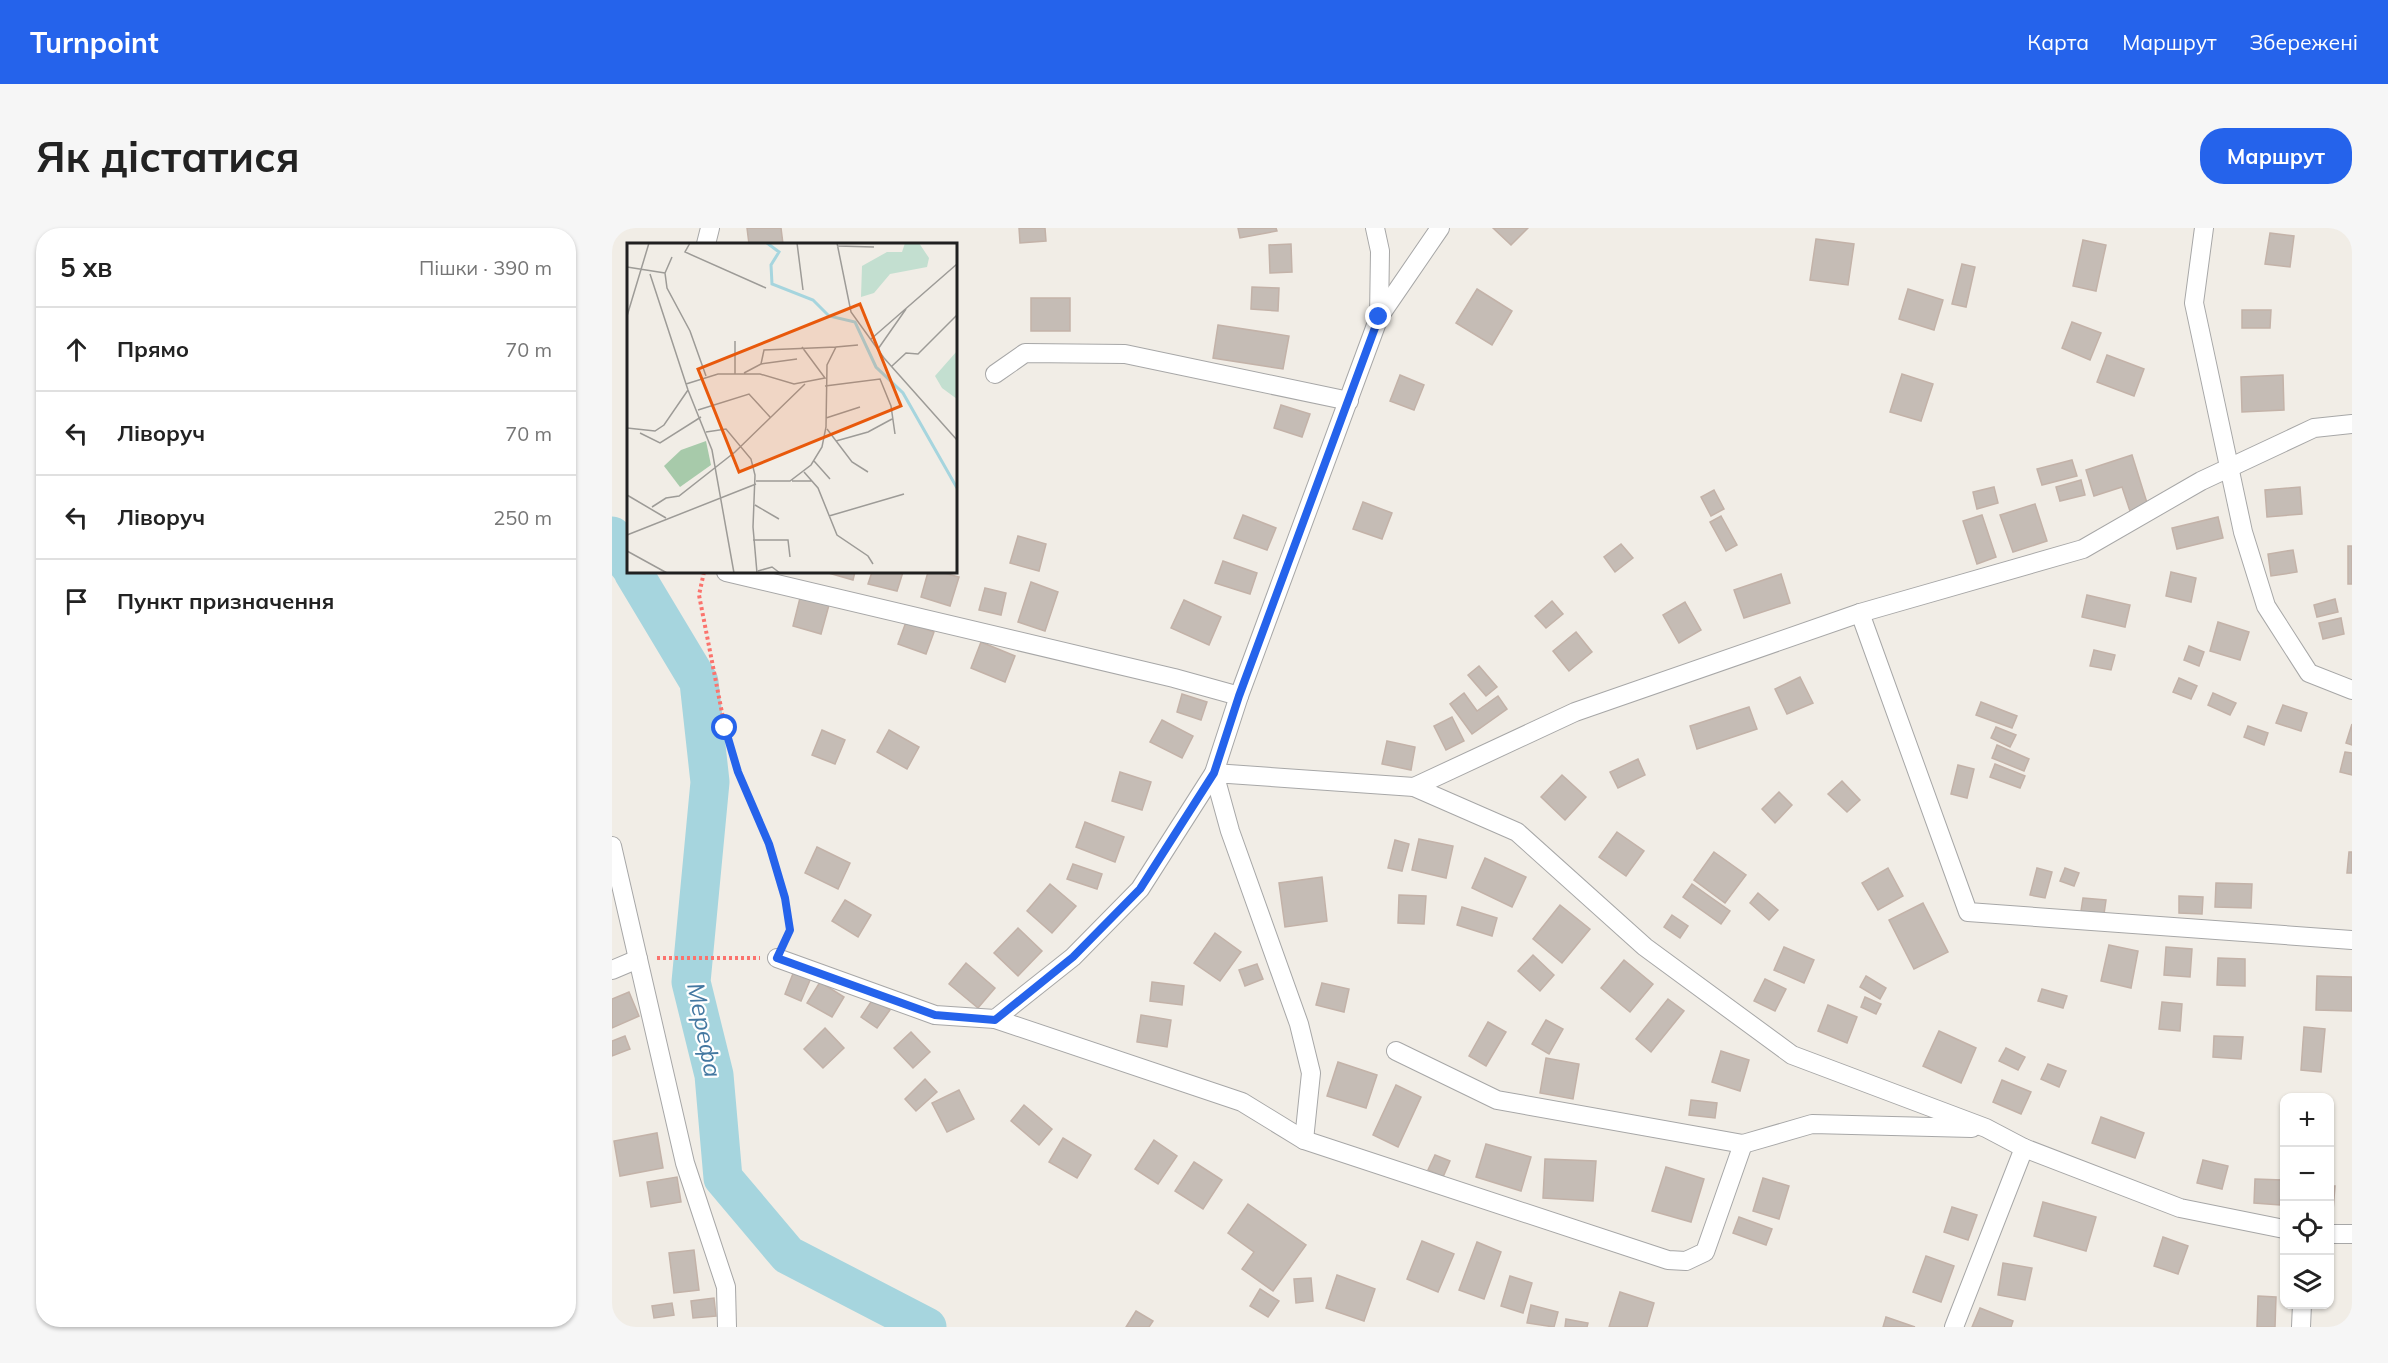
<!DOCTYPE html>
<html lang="uk">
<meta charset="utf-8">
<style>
body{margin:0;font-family:Mulish,sans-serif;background:#f6f6f6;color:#222}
.controls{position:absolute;right:18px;bottom:18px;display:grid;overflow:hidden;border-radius:12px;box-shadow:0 2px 4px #0004}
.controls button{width:54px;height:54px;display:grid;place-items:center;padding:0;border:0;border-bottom:2px solid #e0e0e0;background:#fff;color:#222;font:30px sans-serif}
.stop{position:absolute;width:18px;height:18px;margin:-14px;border:4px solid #2563eb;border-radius:50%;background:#fff}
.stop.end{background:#2563eb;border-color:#fff;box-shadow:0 2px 6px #0008}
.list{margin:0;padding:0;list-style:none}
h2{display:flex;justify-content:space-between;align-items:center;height:78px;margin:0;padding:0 24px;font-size:26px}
h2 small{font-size:20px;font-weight:400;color:#767676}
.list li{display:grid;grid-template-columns:39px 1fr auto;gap:18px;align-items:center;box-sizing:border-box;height:84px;padding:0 24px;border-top:2px solid #e0e0e0}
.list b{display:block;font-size:22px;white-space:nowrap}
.list em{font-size:20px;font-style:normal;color:#767676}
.icon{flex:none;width:33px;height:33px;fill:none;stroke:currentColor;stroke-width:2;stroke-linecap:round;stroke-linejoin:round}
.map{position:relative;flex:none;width:1740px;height:1099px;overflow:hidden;border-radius:24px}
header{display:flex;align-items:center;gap:36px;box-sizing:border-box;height:84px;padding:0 30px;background:#2563eb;color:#fff}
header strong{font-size:28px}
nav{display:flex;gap:33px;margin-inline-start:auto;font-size:21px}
.intro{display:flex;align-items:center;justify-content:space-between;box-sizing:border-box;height:144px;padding:0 36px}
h1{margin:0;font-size:42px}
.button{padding:15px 27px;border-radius:24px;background:#2563eb;color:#fff;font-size:21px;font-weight:700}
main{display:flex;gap:36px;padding:0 36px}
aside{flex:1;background:#fff;border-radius:24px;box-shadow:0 2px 4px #0004}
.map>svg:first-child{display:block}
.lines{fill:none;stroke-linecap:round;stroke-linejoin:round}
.river{stroke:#a6d5de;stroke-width:39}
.building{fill:#c5bcb5;stroke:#c3b2a8;stroke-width:1.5}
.minor-casing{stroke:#a7a7a7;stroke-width:20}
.path{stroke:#fb736d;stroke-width:4;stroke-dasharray:3 3;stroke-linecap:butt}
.minor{stroke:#fff;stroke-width:18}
.route{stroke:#2563eb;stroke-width:8}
.labels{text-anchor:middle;stroke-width:4.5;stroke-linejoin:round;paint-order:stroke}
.water-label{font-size:24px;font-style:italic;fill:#4478a1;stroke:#fff}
.inset-river{fill:none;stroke:#a6d5de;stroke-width:3}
.inset-road{fill:none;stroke:#9d9b97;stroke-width:1.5}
.view{fill:#e8590c;fill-opacity:0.15;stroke:#e8590c;stroke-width:3}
.inset-edge{fill:none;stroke:#202020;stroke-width:3}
</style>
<header>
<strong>Turnpoint</strong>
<nav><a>Карта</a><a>Маршрут</a><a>Збережені</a></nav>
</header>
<div class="intro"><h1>Як дістатися</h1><a class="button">Маршрут</a></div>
<main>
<aside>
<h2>5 хв<small>Пішки · 390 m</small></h2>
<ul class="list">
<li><svg class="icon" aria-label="ahead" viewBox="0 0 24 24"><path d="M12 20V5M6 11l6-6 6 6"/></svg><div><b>Прямо</b></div><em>70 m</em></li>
<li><svg class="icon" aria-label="left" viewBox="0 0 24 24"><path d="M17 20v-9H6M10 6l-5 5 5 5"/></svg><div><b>Ліворуч</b></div><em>70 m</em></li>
<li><svg class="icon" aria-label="left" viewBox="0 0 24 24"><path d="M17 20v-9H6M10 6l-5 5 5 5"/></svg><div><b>Ліворуч</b></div><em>250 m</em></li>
<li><svg class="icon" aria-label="arrive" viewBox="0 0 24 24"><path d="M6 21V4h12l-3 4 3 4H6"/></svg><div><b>Пункт призначення</b></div></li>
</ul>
</aside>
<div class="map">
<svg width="1740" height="1099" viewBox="0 0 1740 1099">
<rect width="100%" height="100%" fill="#f1ede6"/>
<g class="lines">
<!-- river -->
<g class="river">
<path d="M0,308l16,28"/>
<path d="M21,344l66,110 11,100 -19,200 23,93 9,103 65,77 139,72"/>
</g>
</g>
<!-- building -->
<g class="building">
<path d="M135,0h34l2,16h-34z"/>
<path d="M407,0h26l1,13 -26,2z"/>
<path d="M626,0h38l1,3 -37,7z"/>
<path d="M881,0h35l-17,17z"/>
<path d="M1658,5l24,3 -4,31 -25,-3z"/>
<path d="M1204,11l38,5 -6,41 -38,-5z"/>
<path d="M1471,12l23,5 -10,46 -23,-5z"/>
<path d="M679,16l1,28 -22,1 -1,-28z"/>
<path d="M1350,36l13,3 -9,40 -14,-3z"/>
<path d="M640,59l27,1 -1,23 -27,-2z"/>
<path d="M865,61l35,22 -20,34 -36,-22z"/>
<path d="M1296,61l35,11 -9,30 -35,-11z"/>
<rect x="419" y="70" width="39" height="33"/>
<path d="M1630,82h29l-1,18h-28z"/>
<path d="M1460,94l29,11 -11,27 -28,-12z"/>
<path d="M606,97l71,11 -6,33 -70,-11z"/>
<path d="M1495,127l37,14 -10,27 -37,-14z"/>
<path d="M1290,146l31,10 -12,37 -31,-9z"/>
<path d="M788,147l24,10 -10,25 -24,-9z"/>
<path d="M1671,147l1,35 -42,2 -1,-35z"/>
<path d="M669,177l29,9 -8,23 -28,-9z"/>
<path d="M1520,227l16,51 -18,5 -8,-24 -28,9 -8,-26z"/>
<path d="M1460,232l5,16 -35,9 -5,-16z"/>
<path d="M1469,252l4,15 -25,6 -4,-14z"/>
<path d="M1382,259l4,16 -21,6 -4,-17z"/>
<path d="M1688,259l2,27 -35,3 -2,-27z"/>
<path d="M1102,262l10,19 -13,7 -10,-19z"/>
<path d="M751,274l29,11 -10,26 -29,-10z"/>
<path d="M1423,276l12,37 -34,11 -13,-37z"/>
<path d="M631,287l33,13 -9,22 -33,-12z"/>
<path d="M1370,287l14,42 -19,7 -14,-43z"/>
<path d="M1109,288l16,29 -11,6 -16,-29z"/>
<path d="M1606,289l5,21 -46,11 -5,-21z"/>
<path d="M406,308l28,8 -7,27 -29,-8z"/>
<path d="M1009,316l12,14 -18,14 -11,-15z"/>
<rect x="1736" y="318" width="4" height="38"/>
<path d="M1681,322l4,22 -26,4 -3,-22z"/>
<path d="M611,333l34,12 -7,21 -35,-11z"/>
<path d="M213,344h30l-2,8z"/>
<path d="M260,344h31l-6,19 -29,-7z"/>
<path d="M316,344h12l19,5 -9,29 -29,-9z"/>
<path d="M1559,344l25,6 -5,24 -25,-6z"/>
<path d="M1169,346l9,29 -46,15 -10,-28z"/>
<path d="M419,354l27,10 -13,39 -27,-9z"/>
<path d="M373,360l21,5 -5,22 -22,-5z"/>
<path d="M1475,367l43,10 -5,22 -43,-10z"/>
<path d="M188,370l29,7 -8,29 -28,-8z"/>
<path d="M1723,371l3,13 -21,5 -3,-12z"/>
<path d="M572,372l37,17 -12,28 -38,-17z"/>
<path d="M940,373l11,13 -17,14 -11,-12z"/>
<path d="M1073,374l16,28 -22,13 -16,-28z"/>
<path d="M1729,390l3,16 -21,5 -4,-16z"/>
<path d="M294,394l28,10 -8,22 -28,-10z"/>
<path d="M1606,394l31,10 -9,28 -30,-9z"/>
<path d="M964,404l16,20 -23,19 -16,-20z"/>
<path d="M369,414l34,14 -10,26 -34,-14z"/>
<path d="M1577,418l15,6 -5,14 -15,-6z"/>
<path d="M1482,422l21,5 -4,15 -21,-4z"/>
<path d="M867,438l18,21 -11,9 -18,-21z"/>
<path d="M1188,449l13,26 -26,11 -12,-25z"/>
<path d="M1567,450l18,8 -6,13 -18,-7z"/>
<path d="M852,465l13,18 21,-15 9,13 -35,25 -22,-30z"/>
<path d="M1601,465l23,10 -6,12 -22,-10z"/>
<path d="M570,466l25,8 -6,18 -24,-8z"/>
<path d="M1369,474l36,14 -5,12 -36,-13z"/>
<path d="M1671,477l24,8 -6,18 -25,-8z"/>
<path d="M1137,479l8,22 -60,20 -7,-23z"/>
<path d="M840,489l12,24 -18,9 -12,-24z"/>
<path d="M550,492l31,16 -11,22 -32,-16z"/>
<path d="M1740,496v21l-6,-2z"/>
<path d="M1636,498l20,7 -4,12 -20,-8z"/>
<path d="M1384,499l20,8 -6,12 -19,-9z"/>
<path d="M210,502l23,10 -10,24 -23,-9z"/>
<path d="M277,502l30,17 -12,22 -30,-17z"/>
<path d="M775,513l28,6 -4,23 -29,-6z"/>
<path d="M1385,517l32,14 -5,12 -32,-13z"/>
<path d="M1733,524l7,1v22l-12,-3z"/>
<path d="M1026,531l7,16 -27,13 -8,-16z"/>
<path d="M1383,536l30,12 -5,12 -30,-11z"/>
<path d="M1346,537l16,4 -7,29 -16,-4z"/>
<path d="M508,544l31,10 -9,28 -30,-9z"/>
<path d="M950,547l24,22 -21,23 -24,-23z"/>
<path d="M1230,553l18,19 -13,12 -19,-18z"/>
<path d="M1167,564l13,13 -17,18 -13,-14z"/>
<path d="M473,594l39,15 -9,25 -39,-15z"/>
<path d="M1005,604l27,19 -18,25 -27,-19z"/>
<path d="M807,611l34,7 -7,32 -34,-8z"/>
<path d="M783,612l14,4 -7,27 -14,-3z"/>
<path d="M205,619l33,16 -12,26 -33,-16z"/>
<path d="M1102,624l32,23 -21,28 -31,-23z"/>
<path d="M1737,624h3v21h-5z"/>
<path d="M873,630l41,19 -14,30 -40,-19z"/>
<path d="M461,636l29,10 -5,15 -30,-10z"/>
<path d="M1276,640l15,28 -25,14 -16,-27z"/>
<path d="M1425,640l15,4 -7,26 -15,-3z"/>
<path d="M1453,640l14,5 -5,13 -14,-5z"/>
<path d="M710,649l5,44 -42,6 -6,-44z"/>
<path d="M1604,655l36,1 -1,24 -36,-1z"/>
<path d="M438,656l26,22 -24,27 -25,-22z"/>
<path d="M1080,656l38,27 -9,13 -38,-27z"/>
<path d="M1146,665l20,17 -9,10 -19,-17z"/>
<path d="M787,667l27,1 -2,28 -26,-1z"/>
<path d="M1567,668l24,1 -1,17 -23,-1z"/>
<path d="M1471,670l23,2 -2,14 -23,-3z"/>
<path d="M233,672l26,15 -13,22 -26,-16z"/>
<path d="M1311,675l25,49 -34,17 -25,-49z"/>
<path d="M948,677l30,24 -28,34 -29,-24z"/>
<path d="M850,679l35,11 -5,18 -35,-11z"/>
<path d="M1060,687l16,11 -8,12 -16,-11z"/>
<path d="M406,700l24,23 -24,25 -24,-23z"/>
<path d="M603,705l26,19 -21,29 -26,-18z"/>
<path d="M1497,717l29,6 -7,37 -30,-7z"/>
<path d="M1172,719l30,13 -10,23 -30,-13z"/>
<path d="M1554,719l26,2 -2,28 -26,-2z"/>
<path d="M921,727l21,20 -14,16 -22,-20z"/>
<path d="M1606,730l27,1v27l-28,-1z"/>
<path d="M1012,732l29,24 -23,28 -29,-24z"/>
<path d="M354,735l29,25 -17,20 -29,-24z"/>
<path d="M645,736l6,15 -18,7 -6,-16z"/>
<path d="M182,743l17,7 -10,23 -16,-7z"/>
<path d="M1254,748l20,12 -6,11 -20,-12z"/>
<path d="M1705,748l35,1v34l-36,-1z"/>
<path d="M1153,751l21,10 -11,22 -21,-10z"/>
<path d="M208,754l24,15 -12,20 -25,-14z"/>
<path d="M540,754l32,4 -2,19 -32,-4z"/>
<path d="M710,755l27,6 -5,23 -28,-7z"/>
<path d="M1430,761l25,7 -4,12 -25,-7z"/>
<path d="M17,764l10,24 -27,12v-29z"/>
<path d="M1253,769l16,7 -5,10 -15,-7z"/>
<path d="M261,771l17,11 -13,18 -16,-11z"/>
<path d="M1056,771l16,12 -33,41 -15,-13z"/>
<path d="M1550,774l20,2 -2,27 -21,-2z"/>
<path d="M1216,777l29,12 -10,26 -29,-12z"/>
<path d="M529,787l30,5 -4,27 -30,-5z"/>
<path d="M934,792l17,9 -14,25 -17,-10z"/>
<path d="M876,794l18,10 -20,34 -17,-10z"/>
<path d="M1692,799l21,2 -4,43 -20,-2z"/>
<path d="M213,800l19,20 -21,20 -19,-19z"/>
<path d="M1327,803l37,17 -15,35 -38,-17z"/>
<path d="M299,804l19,20 -17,16 -19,-20z"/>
<path d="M13,808l5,13 -18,7v-15z"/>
<path d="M1602,808l29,1 -2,22 -28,-2z"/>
<path d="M1394,820l19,9 -7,13 -19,-9z"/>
<path d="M1109,823l28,9 -9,31 -28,-9z"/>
<path d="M934,830l33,6 -6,35 -33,-6z"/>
<path d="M726,834l39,13 -11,33 -39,-12z"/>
<path d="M1436,836l18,7 -7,16 -18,-8z"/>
<path d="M313,851l12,13 -21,19 -11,-12z"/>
<path d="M1390,852l29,12 -10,22 -28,-12z"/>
<path d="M784,857l25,12 -23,50 -25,-12z"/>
<path d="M347,862l15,29 -27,13 -15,-29z"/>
<path d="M1079,872l26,3 -2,15 -26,-3z"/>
<path d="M412,877l28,24 -13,16 -28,-24z"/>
<path d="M1489,889l43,16 -9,25 -43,-15z"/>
<path d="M45,905l6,35 -43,8 -6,-35z"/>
<path d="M451,910l28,17 -14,23 -28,-16z"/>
<path d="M542,912l23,16 -19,28 -23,-15z"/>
<path d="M874,916l45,13 -10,34 -45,-14z"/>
<path d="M823,927l15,6 -7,16 -15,-7z"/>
<path d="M933,931l51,2 -3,40 -50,-3z"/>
<path d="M1591,932l25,6 -6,23 -25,-6z"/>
<path d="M582,934l28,18 -19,29 -28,-18z"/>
<path d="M1054,939l38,12 -13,43 -39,-11z"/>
<path d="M65,949l4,25 -30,5 -4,-25z"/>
<path d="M1151,950l26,8 -10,33 -26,-8z"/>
<path d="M1643,951l27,1 -2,25 -26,-2z"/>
<path d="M1718,958h5l-2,25 -3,-1z"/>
<path d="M1431,974l53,15 -10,34 -52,-15z"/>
<path d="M636,976l58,41 -33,46 -31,-22 12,-17 -26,-19z"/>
<path d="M1340,979l25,8 -9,25 -24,-8z"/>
<path d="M1127,989l33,12 -6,16 -33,-12z"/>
<path d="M1551,1009l25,9 -10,28 -24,-8z"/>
<path d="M810,1013l32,13 -16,38 -31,-13z"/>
<path d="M865,1014l24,10 -17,47 -25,-9z"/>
<path d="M82,1022l5,40 -25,3 -5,-40z"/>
<path d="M1314,1028l28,10 -13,36 -28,-10z"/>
<path d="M1391,1035l29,5 -7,32 -27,-5z"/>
<path d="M725,1047l38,14 -11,32 -38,-13z"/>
<path d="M898,1048l22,7 -9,30 -22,-7z"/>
<path d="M699,1050l2,23 -17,2 -2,-24z"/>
<path d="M648,1061l19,12 -11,16 -18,-11z"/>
<path d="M1008,1064l34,11 -7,24h-38z"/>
<path d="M1646,1068l18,1 -1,30h-18z"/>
<path d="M102,1070l2,18 -23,2 -2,-17z"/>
<path d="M60,1075l2,12 -20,3 -2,-12z"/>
<path d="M919,1077l27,7 -4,15 -27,-4z"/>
<path d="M1368,1080l33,13 -2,6h-39z"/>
<path d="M524,1083l17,10 -4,6h-23z"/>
<path d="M1274,1089l29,10h-32z"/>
<path d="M954,1091l22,4 -1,4h-22z"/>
</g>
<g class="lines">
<!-- minor casing -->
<g class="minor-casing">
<g id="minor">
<path d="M763,0l5,23 -1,66"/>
<path d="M1592,0l-10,75 49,229 23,74 43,67 43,17"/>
<path d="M94,16l4,-16"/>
<path d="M383,146l30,-21 100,1 224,47"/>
<path d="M114,344l448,106 65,18"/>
<path d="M1248,385l108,299 384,28"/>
<path d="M802,559l161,-75 285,-99 223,-64 118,-68 113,-53 38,-4"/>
<path d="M0,618l73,317 41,124 1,40"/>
<path d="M165,730l158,57 60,4 78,-62 67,-68 74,-116 25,-77 140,-379 61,-89"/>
<path d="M0,742l26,-11"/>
<path d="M383,791l247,83 62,38 364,120 18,1 19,-9 38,-108"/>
<path d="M784,823l101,49 246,44 69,-20 160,4"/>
<path d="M692,912l7,-67 -12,-49 -69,-193 -16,-58 200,14 103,45 128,115 147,108 194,73 38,20 156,60 104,21"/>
<path d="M1718,1006h22"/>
<path d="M1342,1099l70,-179"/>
<path d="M1689,1099l1,-23"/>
</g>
</g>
<!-- path -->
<g class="path">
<path d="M92,344l-5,23 26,133 13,44 31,72 16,54 5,32 -6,12"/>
<path d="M45,730h103"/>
</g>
<!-- minor -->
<use href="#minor" class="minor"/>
</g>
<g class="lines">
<!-- route -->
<path class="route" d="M113,500l13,44 31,72 16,54 5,32 -13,28 158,57 60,5 78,-63 67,-68 74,-116 25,-77 140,-379"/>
</g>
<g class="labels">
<!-- water labels -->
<g class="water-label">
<text transform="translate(92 802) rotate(79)" y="8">Мерефа</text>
</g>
</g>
<!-- overview -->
<g transform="translate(15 15)">
<rect width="330" height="330" fill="#f1ede6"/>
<path d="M278,0h14l10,15 -2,9 -37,7 -16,19 -13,4 1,-31 25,-14h15zM330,108v48l-15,-11 -7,-12z" fill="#c3dfd0"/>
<path d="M79,198l5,24 -31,22 -16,-21 17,-16z" fill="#a7caaa"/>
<path class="inset-river" d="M140,0l12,9 -8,13 1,19 41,16 16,16 26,6 21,45 27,26 54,95"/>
<path class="inset-road" d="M63,0l-5,9 81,36M170,0l6,47M210,0l14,69 33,46 73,82M210,3l37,1M45,14l-7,16 2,15 23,43 16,45M0,24l38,6M23,31l38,116 24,60 22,123M0,73l22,-73M244,96l86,-75M108,98v33M251,106l28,-40M134,121l3,-14 72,-3M265,123l14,-13 12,1 39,-39M117,130l17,-9 36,-5M59,141l32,-10h42l34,10 31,-6 -23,-31M198,143l55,-7 11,27 4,28M71,167l51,-16 21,23M199,175l34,-11M0,185l28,3 9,-6 24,-35M200,186l25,33 16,10M79,189l20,-3 25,30 4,16 -2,52 4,46M13,190l20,10 41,-26M209,198l32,-9 24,-13M187,218l16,18M177,229l14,16 19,47 31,21 5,8M129,238h34l21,-16 11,-18 4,-20 1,-62 9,-18 22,-2M165,238h20M0,252l39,23M128,262l24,14M25,264l14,-9 13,-2 56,-44 70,-68M202,273l75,-22M0,292l129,-51M126,297h35l2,17M0,308l40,22M131,328l14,-4 8,6"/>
<path class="view" d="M233,61l41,102 -162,66 -41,-103z"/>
<rect width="330" height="330" class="inset-edge"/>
</g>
</svg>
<div class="controls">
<button>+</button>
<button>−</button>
<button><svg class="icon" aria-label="locate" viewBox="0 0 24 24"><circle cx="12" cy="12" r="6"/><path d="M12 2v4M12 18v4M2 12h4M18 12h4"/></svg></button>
<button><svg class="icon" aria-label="layers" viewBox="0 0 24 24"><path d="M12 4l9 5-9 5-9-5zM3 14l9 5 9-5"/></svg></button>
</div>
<div class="stop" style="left:113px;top:500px"></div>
<div class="stop end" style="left:767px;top:89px"></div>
</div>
</main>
